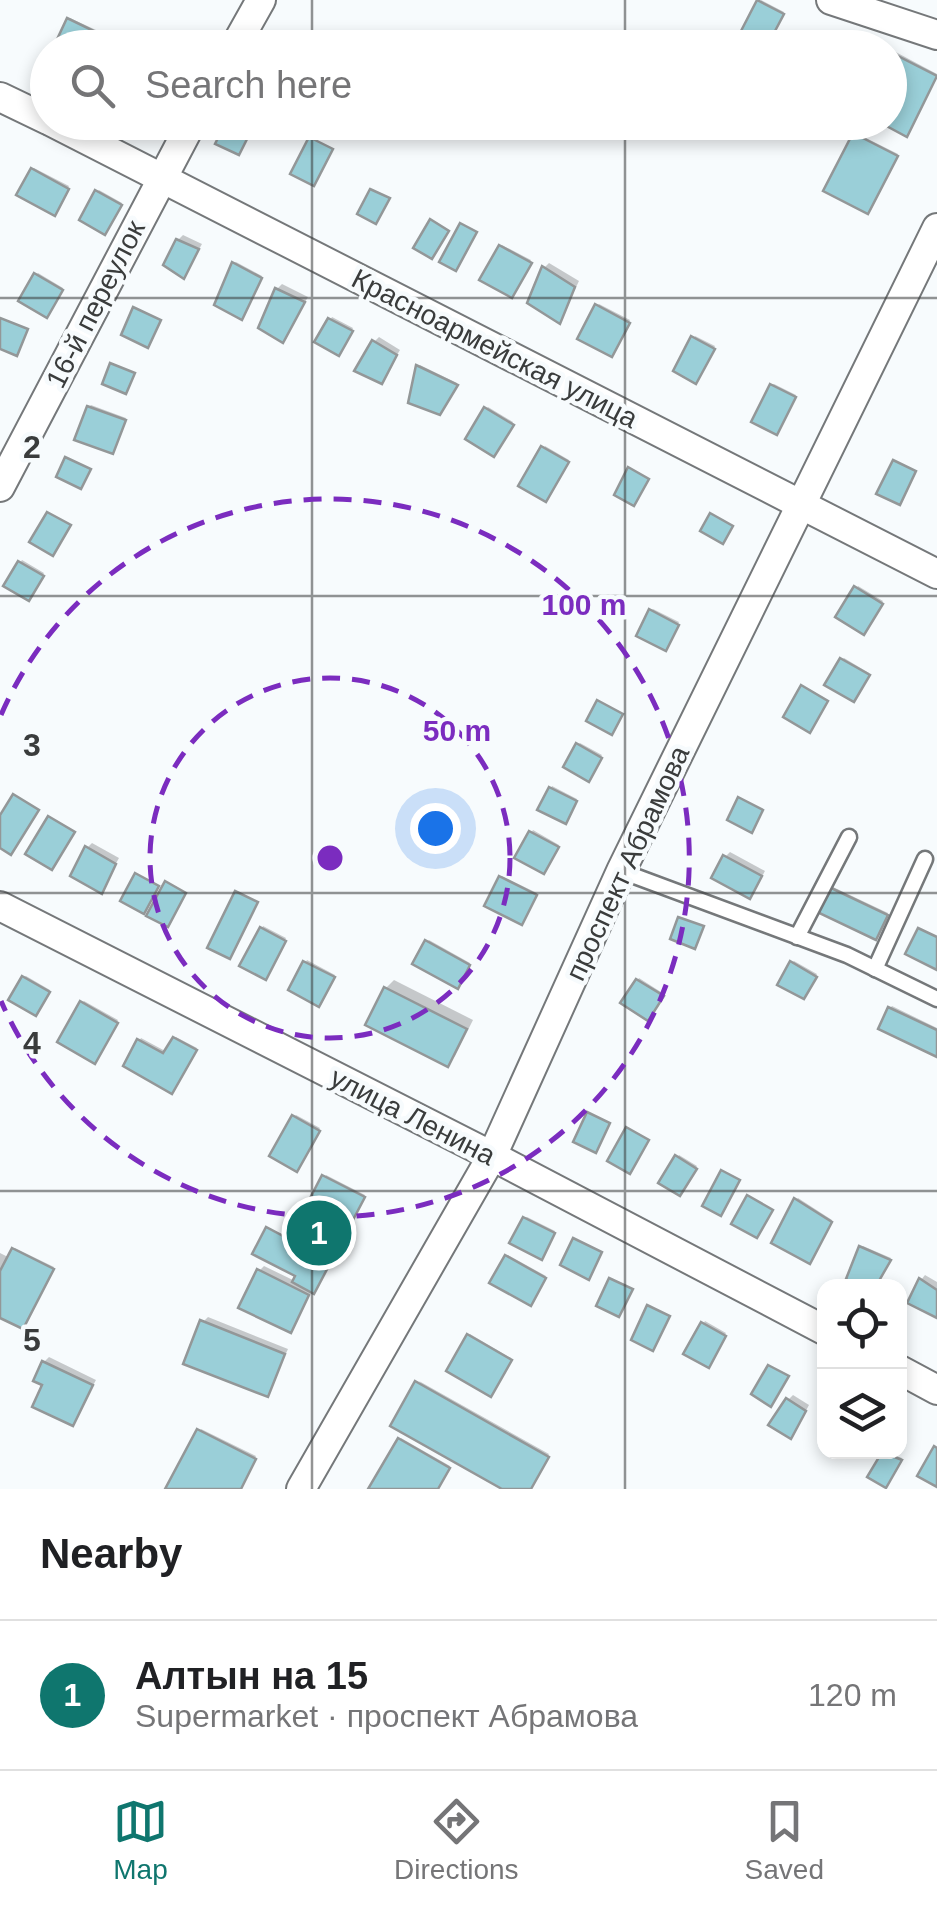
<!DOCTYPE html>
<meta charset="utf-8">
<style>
body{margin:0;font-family:Arial,sans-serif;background:#f6f6f6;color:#202124}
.controls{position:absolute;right:30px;bottom:30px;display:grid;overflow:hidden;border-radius:20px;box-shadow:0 5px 15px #0003}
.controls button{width:90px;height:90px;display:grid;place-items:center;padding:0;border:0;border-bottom:2px solid #e0e0e0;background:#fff;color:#202124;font:50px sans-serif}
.you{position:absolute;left:435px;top:828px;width:35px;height:35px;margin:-25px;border:8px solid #fff;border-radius:50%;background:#1a73e8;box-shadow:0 0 0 15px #1a73e833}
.badge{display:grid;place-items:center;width:65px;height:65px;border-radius:50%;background:#0f766e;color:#fff;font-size:32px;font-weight:700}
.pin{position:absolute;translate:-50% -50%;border:5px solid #fff;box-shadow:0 2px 10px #0006}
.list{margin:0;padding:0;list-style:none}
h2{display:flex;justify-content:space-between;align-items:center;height:130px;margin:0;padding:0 40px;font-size:42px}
h2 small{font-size:32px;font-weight:400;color:#757577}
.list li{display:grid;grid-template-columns:65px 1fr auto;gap:30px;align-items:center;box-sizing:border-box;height:150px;padding:0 40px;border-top:2px solid #e0e0e0}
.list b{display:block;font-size:38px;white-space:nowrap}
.list p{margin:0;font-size:32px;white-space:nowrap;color:#757577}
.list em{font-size:32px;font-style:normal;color:#757577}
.icon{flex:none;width:55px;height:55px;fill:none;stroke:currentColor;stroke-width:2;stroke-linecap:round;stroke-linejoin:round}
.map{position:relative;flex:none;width:937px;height:1489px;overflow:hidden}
.search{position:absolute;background:#fff;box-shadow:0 5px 15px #0003;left:30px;right:30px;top:30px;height:110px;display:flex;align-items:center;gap:25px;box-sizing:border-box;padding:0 35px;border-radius:55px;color:#757577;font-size:38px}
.sheet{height:280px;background:#fff}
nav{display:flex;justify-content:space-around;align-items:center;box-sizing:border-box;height:140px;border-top:2px solid #e0e0e0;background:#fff;font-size:28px;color:#757577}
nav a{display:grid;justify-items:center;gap:5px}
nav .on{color:#0f766e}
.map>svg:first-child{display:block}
.shadow{fill:#0003}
.building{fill:#9acfd8;stroke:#939798;stroke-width:2.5}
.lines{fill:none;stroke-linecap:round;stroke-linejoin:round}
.lane-casing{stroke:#75787a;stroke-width:19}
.street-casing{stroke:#75787a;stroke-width:32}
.lane{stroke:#fff;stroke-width:14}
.street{stroke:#fff;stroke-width:28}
.grid{fill:none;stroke:#3a3c3c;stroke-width:2.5;stroke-opacity:0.55}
.ring{fill:none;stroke:#7b2cbf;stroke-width:5;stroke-dasharray:18 12}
.labels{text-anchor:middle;stroke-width:9;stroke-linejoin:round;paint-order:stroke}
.street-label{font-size:28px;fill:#3a3c3c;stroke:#f7fbfd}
.grid-label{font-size:32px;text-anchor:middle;font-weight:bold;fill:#3a3c3c;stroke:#f7fbfd;stroke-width:9;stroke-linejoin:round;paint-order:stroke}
.centre{fill:#7b2cbf;stroke:#f7fbfd;stroke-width:5}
.ring-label{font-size:30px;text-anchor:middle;font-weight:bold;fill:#7b2cbf;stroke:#f7fbfd;stroke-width:9;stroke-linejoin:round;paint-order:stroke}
</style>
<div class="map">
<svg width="937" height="1489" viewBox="0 0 937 1489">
<rect width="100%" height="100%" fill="#f7fbfd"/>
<!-- shadow -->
<g class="shadow">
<path d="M761,0l23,12 -16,29 -8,-40z"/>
<path d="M70,18l26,12 -8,18 -19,-28z"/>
<path d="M857,33l29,15h-37z"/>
<path d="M890,49l47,25 -28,58 -19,-10z"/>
<path d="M856,133l42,21 -28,55 -15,-74z"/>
<path d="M34,168l35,18 -13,25 -23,-42z"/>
<path d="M99,190l23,13 -15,27 -10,-38z"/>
<path d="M183,235l19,9 -18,32 -6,-36z"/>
<path d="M502,245l29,15 -18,33 -12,-47z"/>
<path d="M236,262l26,14 -19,39 -9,-52z"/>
<path d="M549,263l30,18 -19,39 -16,-52z"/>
<path d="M38,273l25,15 -15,25 -12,-38z"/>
<path d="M282,284l26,13 -25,43 -6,-51z"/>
<path d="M599,304l31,16 -17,32 -16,-46z"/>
<path d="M332,317l21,11 -12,23 -23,-10z"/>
<path d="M695,336l20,10 -17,33 -4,-41z"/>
<path d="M379,337l21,13 -19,31 -7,-39z"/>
<path d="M420,365l37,18 -16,27 -22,-44z"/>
<path d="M774,384l22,11 -18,36 -6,-46z"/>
<path d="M91,405l35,13 -12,32 -25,-43z"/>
<path d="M488,407l25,15 -18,30 -9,-43z"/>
<path d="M545,446l24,14 -22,37 -26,-12z"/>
<path d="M22,560l22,13 -14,24 -23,-12z"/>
<path d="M858,586l25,15 -20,31 -25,-16z"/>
<path d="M653,609l26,13 -12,24 -16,-35z"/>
<path d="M844,658l25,15 -14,25 -13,-38z"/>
<path d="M580,743l22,12 -12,22 -12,-32z"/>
<path d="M552,786l25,13 -9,20 -17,-31z"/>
<path d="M533,830l26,15 -13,25 -29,-13z"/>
<path d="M92,843l27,15 -18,32 -14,-42z"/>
<path d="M730,852l35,19 -11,20 -29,-34z"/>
<path d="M502,876l35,17 -13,27 -23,-42z"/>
<path d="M833,887l55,26 -11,22 -46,-46z"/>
<path d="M263,926l23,12 -18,37 -6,-47z"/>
<path d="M429,940l41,23 -11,21 -32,-42z"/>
<path d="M307,960l28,15 -15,27 -29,-13z"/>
<path d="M794,961l23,13 -11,21 -14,-32z"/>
<path d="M26,976l24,14 -12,22 -14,-35z"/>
<path d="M639,978l25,16 -16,24 -24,-16z"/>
<path d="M394,980l79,40 -18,36 -8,8 -79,-40 18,-36z"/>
<path d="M84,1001l34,19 -22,39 -14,-56z"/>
<path d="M892,1006l45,22v26l-47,-46z"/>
<path d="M176,1037l21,11 -23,41 -48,-24 15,-27 26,14z"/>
<path d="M296,1115l24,13 -21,39 -5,-50z"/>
<path d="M679,1155l18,11 -15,25 -21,-9z"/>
<path d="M326,1175l39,20 -75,135 -31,-59 5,-5 31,15 3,-6 -29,-46 23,9z"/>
<path d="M798,1198l34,22 -21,39 -15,-59z"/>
<path d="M527,1217l28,14 -12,24 -18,-37z"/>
<path d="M863,1246l28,12 -17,28h-9l-16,-8z"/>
<path d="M15,1248l39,19 -29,58 -25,-10v-62l10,5z"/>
<path d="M508,1255l38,21 -14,25 -25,-44z"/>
<path d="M925,1275l12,7v34l-16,-36z"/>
<path d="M208,1317l80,32 -21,45 -64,-72z"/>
<path d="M705,1321l21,12 -16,30 -23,-10z"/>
<path d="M470,1334l41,24 -19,34 -23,-56z"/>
<path d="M49,1357l47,23 -23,43 -28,-39 -1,-22z"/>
<path d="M419,1381l130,73 -19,35h-23z"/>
<path d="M793,1395l16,10 -14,26 -7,-31z"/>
<path d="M201,1429l55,27 -16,33h-70z"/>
<path d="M401,1438l49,28 -14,23h-65z"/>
<path d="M885,1452l17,6 -15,25 -17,-7z"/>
</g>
<!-- building -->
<g class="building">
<path d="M757,0l27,14 -17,32 -26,-15z"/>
<path d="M67,18l29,14 -7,16h-36z"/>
<path d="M853,33l29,15h-36z"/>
<path d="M890,52l47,24 -30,61 -28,-15h11z"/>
<path d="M226,122l28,3 -15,30 -24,-11z"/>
<path d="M853,133l45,23 -30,58 -45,-23z"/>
<path d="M309,137l24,12 -19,37 -24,-12z"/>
<path d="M31,168l38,21 -14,27 -39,-21z"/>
<path d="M370,189l20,9 -14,26 -19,-10z"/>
<path d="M95,190l27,15 -17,30 -26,-15z"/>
<path d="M430,219l19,12 -17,28 -19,-11z"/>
<path d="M460,223l17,9 -21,39 -17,-9z"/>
<path d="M176,239l23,10 -15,30 -21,-14z"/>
<path d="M499,245l33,18 -20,35 -33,-18z"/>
<path d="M232,262l30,16 -20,42 -28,-15z"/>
<path d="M542,266l33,21 -15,37 -33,-21z"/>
<path d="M34,273l29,17 -16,28 -29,-17z"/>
<path d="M275,288l30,14 -22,41 -25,-15z"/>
<path d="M595,304l35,19 -18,34 -35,-18z"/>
<path d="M133,307l28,13 -13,28 -27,-13z"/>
<path d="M0,318l28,11 -11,27 -17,-7z"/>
<path d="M328,318l25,13 -14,25 -25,-14z"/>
<path d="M691,336l24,13 -19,35 -23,-13z"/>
<path d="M372,340l25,15 -15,29 -28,-13z"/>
<path d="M110,363l25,10 -9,21 -24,-10z"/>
<path d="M416,365l42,20 -18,30 -32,-12z"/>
<path d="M770,384l26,13 -19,38 -26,-13z"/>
<path d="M87,406l39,14 -13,34 -39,-14z"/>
<path d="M484,407l30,18 -20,32 -29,-18z"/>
<path d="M541,446l28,16 -23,40 -28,-16z"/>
<path d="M65,457l26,12 -10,20 -25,-12z"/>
<path d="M893,460l23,11 -16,34 -24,-11z"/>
<path d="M628,467l21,12 -15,27 -20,-11z"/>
<path d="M47,512l24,13 -18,31 -24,-14z"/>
<path d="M710,513l23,13 -10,18 -23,-13z"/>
<path d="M18,561l26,15 -15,25 -26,-15z"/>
<path d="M854,586l29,18 -19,31 -29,-18z"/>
<path d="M649,609l30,16 -13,26 -30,-15z"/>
<path d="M840,658l30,17 -16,27 -30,-17z"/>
<path d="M801,685l27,16 -18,32 -27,-16z"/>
<path d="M597,700l26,14 -11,21 -26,-14z"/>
<path d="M576,743l26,15 -13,24 -26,-15z"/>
<path d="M549,787l28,14 -11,23 -29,-14z"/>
<path d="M13,794l26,16 -28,45 -11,-7v-33z"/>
<path d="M738,797l25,13 -11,23 -25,-13z"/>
<path d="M48,816l27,16 -23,38 -27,-16z"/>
<path d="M529,831l30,16 -15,27 -30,-16z"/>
<path d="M85,846l31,18 -14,30 -32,-18z"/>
<path d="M723,855l39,21 -12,23 -39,-21z"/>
<path d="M135,873l24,13 -15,28 -24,-13z"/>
<path d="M499,876l38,19 -15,30 -38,-19z"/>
<path d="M165,881l21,12 -18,34 -22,-11z"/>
<path d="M829,887l59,28 -12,25 -59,-28z"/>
<path d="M235,891l23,11 -28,57 -23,-11z"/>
<path d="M678,917l26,9 -9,23 -25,-10z"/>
<path d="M260,927l26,14 -20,39 -27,-14z"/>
<path d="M918,928l19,9v33l-32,-16z"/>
<path d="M425,940l45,25 -12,24 -46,-25z"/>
<path d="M303,961l32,16 -16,30 -31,-17z"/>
<path d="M790,961l27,16 -13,22 -27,-14z"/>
<path d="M22,976l28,16 -14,24 -28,-16z"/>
<path d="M636,979l28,17 -16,25 -28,-18z"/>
<path d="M384,987l83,42 -19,38 -83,-42z"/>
<path d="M80,1001l38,22 -23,41 -38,-22z"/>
<path d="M888,1007l49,23v27l-59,-28z"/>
<path d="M173,1037l24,13 -25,44 -49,-28 14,-27 26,14z"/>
<path d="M587,1112l23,11 -14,30 -23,-11z"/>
<path d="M292,1115l28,16 -23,41 -28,-16z"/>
<path d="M626,1127l23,13 -19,34 -23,-13z"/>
<path d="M675,1155l22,14 -17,27 -22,-13z"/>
<path d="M721,1170l19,10 -19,36 -19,-10z"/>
<path d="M322,1175l43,22 -51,97 -22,-12 3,-6 -43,-22 14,-27 23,12z"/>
<path d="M747,1195l26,15 -16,28 -26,-14z"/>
<path d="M794,1198l38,24 -22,42 -39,-21z"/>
<path d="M523,1217l32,16 -13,27 -33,-17z"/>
<path d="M573,1238l29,14 -13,28 -29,-15z"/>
<path d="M859,1246l32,14 -15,26h-16l-14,-7z"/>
<path d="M12,1248l42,21 -31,60 -23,-11v-47z"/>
<path d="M505,1255l41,23 -15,28 -42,-23z"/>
<path d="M257,1269l52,26 -18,38 -53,-25z"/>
<path d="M609,1278l24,11 -14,28 -23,-11z"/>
<path d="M919,1278l18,12v28l-30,-15z"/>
<path d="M647,1305l23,11 -17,35 -22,-11z"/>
<path d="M200,1320l85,34 -17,43 -85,-33z"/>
<path d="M701,1322l25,14 -17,32 -26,-14z"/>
<path d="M467,1334l45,26 -21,37 -45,-26z"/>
<path d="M42,1361l51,24 -20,41 -41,-19 10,-22 -9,-4z"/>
<path d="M768,1365l21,11 -18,31 -20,-13z"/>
<path d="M415,1381l134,76 -18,32h-29l-112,-63z"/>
<path d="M786,1398l20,13 -15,28 -23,-14z"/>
<path d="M197,1429l59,30 -15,30h-76z"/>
<path d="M398,1438l52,30 -12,21h-70z"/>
<path d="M934,1446l3,2v39l-20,-11z"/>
<path d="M882,1452l20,8 -16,28 -19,-11z"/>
</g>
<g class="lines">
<!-- lane casing -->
<g class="lane-casing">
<g id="lane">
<path d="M621,871l226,84 90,44"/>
<path d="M797,937l52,-100"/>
<path d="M875,969l50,-110"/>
</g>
</g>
<!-- street casing -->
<g class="street-casing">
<g id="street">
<path d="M831,0l106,35"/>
<path d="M234,48l27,-48"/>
<path d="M0,97l48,23"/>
<path d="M52,122l885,452"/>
<path d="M0,487l192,-365"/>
<path d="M0,906l492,250 332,174"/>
<path d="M900,1370l37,20"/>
<path d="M301,1489l191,-333 129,-285 316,-643"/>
</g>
</g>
<!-- lane -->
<use href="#lane" class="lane"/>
<!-- street -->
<use href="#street" class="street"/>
</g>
<!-- grid -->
<path class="grid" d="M312,0v48M625,0v48M312,122v1367M625,122v1367M0,298h937M0,596h937M0,893h937M0,1191h937"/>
<!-- distance rings -->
<g class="ring">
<circle cx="330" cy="858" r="180"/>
<path d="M1 715A359 359 0 1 1 1 1001"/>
</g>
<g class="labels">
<!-- street labels -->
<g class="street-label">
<text transform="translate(95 304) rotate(-63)" y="10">16-й переулок</text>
<text transform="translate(495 348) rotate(27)" y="10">Красноармейская улица</text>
<text transform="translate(627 863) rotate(-65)" y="10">проспект Абрамова</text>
<text transform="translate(413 1116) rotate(27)" y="10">улица Ленина</text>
</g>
</g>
<g class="grid-label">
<text x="32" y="458">2</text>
<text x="32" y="756">3</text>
<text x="32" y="1054">4</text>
<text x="32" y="1351">5</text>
</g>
<circle cx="330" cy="858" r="15" class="centre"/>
<g class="ring-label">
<text x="584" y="615">100 m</text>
<text x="457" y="741">50 m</text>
</g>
</svg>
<div class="controls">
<button><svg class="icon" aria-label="locate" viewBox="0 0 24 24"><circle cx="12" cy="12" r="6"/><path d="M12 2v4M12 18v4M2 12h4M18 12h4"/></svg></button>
<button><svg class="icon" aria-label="layers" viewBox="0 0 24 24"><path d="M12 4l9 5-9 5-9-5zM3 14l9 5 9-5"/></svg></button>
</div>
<div class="you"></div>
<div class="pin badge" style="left:319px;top:1233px">1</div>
<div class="search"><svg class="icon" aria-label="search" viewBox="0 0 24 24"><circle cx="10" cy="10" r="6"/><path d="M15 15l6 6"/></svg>Search here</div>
</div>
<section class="sheet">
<h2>Nearby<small></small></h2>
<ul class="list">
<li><span class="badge">1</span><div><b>Алтын на 15</b><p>Supermarket · проспект Абрамова</p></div><em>120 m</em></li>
</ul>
</section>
<nav>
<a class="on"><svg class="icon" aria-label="map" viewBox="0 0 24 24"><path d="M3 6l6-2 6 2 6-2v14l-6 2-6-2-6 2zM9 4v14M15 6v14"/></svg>Map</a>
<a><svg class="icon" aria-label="directions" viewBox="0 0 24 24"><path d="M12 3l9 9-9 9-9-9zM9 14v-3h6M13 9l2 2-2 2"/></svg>Directions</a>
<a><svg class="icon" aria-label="saved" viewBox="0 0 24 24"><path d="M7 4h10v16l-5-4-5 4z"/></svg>Saved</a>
</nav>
